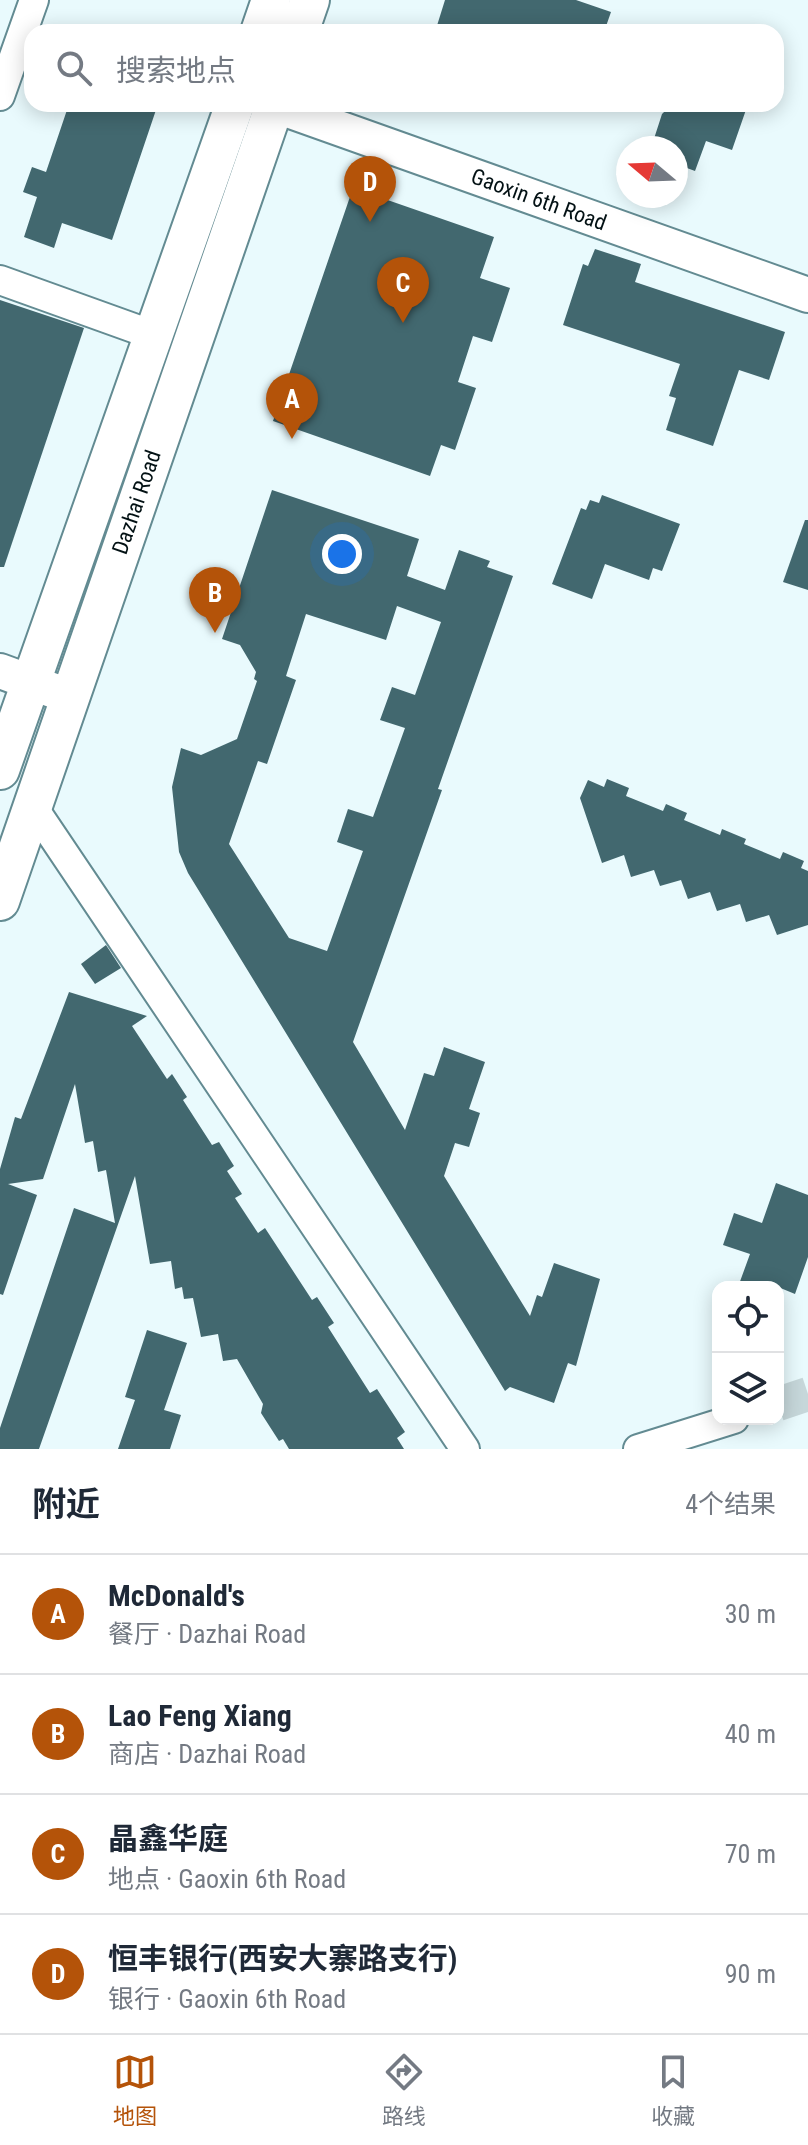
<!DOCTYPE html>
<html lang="zh">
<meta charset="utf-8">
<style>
body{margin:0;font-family:"Roboto Condensed","Noto Sans SC",sans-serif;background:#f6f6f7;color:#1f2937}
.controls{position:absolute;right:24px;bottom:24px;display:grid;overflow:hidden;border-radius:16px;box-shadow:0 4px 20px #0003}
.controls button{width:72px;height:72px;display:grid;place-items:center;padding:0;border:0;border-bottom:2px solid #e0e1e3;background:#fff;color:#1f2937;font:40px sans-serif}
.compass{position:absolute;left:616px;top:136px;width:72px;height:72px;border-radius:50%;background:#fff;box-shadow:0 4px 20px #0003;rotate:289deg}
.you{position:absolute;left:342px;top:554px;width:28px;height:28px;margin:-20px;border:6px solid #fff;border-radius:50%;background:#1a73e8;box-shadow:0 0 0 12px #1a73e833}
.badge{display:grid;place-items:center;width:52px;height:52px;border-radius:50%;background:#b45309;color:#fff;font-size:26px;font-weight:700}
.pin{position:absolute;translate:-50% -66px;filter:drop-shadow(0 2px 4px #0008)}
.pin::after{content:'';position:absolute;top:42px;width:28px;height:24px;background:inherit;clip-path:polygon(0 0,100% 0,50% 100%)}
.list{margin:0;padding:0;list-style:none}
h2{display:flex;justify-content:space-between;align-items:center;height:104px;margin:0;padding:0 32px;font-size:34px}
h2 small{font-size:26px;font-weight:400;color:#747a83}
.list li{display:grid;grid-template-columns:52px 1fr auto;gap:24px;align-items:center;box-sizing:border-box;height:120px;padding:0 32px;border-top:2px solid #e0e1e3}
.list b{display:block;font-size:30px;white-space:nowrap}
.list p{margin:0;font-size:26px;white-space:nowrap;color:#747a83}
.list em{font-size:26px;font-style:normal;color:#747a83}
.icon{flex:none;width:44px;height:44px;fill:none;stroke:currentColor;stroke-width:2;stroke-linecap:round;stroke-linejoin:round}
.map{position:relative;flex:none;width:808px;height:1449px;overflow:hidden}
.search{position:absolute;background:#fff;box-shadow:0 4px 20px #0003;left:24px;right:24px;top:24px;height:88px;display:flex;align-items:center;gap:20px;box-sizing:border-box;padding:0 28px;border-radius:24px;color:#747a83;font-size:30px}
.sheet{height:584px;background:#fff}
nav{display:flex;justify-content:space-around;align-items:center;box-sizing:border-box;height:112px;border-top:2px solid #e0e1e3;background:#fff;font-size:22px;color:#747a83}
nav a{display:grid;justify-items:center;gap:4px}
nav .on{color:#b45309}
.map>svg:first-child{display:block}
.building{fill:#42686f;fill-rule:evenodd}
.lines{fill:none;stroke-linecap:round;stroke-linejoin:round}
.tertiary-tunnel{stroke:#c6d7da;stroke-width:34;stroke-dasharray:34 17;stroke-linecap:butt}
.minor-casing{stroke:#638b92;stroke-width:32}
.tertiary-casing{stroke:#638b92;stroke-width:38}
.secondary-casing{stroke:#638b92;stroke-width:42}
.minor{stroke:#fff;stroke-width:28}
.tertiary{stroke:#fff;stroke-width:34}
.secondary{stroke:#fff;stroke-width:38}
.labels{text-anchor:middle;stroke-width:6;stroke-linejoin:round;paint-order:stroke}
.street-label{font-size:22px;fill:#031114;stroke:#fff}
</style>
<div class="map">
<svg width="808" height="1449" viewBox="0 0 808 1449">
<rect width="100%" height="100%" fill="#e9fafd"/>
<!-- building -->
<g class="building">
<path d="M445,0h131l35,12 -7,20h-169z"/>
<path d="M69,104h89l-46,136 -50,-17 -8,25 -30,-11 13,-40 -14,-5 9,-25 14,5z"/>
<path d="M674,104h74l-16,46 -26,-9 -11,30 -19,-7v-16h-25l11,-34 5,-5 5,1z"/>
<path d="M353,188l141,49 -14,41 30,10 -18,54 -19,-6 -15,46 18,6 -21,62 -14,-5 -11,31 -157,-55z"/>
<path d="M595,249l46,15 -6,18 150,50 -16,48 -30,-10 -26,76 -47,-16 10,-32 -7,-2 11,-32 -117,-39 20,-61 5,2z"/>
<path d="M0,300l84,28 -80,239h-4z"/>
<path d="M272,490l147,49 -12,37 38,14 14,-40 31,11 -3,6 26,9 -75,213 4,1 -89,252 52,88 19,-57 10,3 10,-29 41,15 -16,47 11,4 -11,34 -14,-4 -11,33 86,140 7,-21 5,2 12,-34 46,16 -24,87 -8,-3 -14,40 -44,-16 -5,4 -317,-518 -9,-21 -7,-65 9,-39 20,7 36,-16 20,-58 -3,-2 2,-7 -16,-27 -18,-6zM397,606l44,16 -26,73 -23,-8 -12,33 25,8 -32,89 -25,-8 -11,33 26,9 -36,100 -38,-13 -60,-94 29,-83 9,3 29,-84 -10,-4 20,-62 80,26z"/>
<path d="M602,495l78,29 -18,47 -9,-3 -4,12 -44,-16 -13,35 -40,-15 29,-76 5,2 4,-10 9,3z"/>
<path d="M805,520h3v70l-25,-8z"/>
<path d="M607,779l22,9 -3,8 37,15 3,-7 21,9 -3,7 36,15 2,-6 24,10 -2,5 36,15 3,-7 21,9 -3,7 7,3v54l-31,10 -8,-20 -23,7 -6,-18 -23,7 -7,-19 -22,7 -7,-19 -21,6 -6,-16 -23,7 -7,-22 -22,8 -22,-65 8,-18 16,7z"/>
<path d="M106,945l15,23 -26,16 -14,-20z"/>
<path d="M69,992l78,24 -15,10 35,53 5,-5 15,23 -4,3 29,45 7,-3 15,24 -7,5 15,23 -7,4 23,35 7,-5 47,72 5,-3 17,26 -6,4 42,66 7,-4 28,43 -8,6 7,11h-115l-6,-10 -4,2 -18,-28 2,-9 -26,-45 -14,2 -5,-27 -17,3 -8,-39 -9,1 -2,-12 -7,2 -4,-28 -21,3 -15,-88 -96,273h-39v-21l74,-220 41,15 -9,-53 -8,2 -5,-31 -8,2 -10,-59 -32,95 -35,5 29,11 -34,100 -3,-1v-125l15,-52 6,2z"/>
<path d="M776,1183l32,12v62l-13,37 -17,-7h-40l12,-33 -27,-9 11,-32 28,10z"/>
<path d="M147,1330l40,13 -23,67 17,5 -11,34h-52l17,-49 -10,-3z"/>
</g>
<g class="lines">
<!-- tertiary-tunnel -->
<path class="tertiary-tunnel" d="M778,1404l30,-10"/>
<!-- minor casing -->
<g class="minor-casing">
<g id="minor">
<path d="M0,96l34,-96"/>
<path d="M0,280l153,55"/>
<path d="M31,804l434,645"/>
<path d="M638,1449l96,-30"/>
</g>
</g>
<!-- tertiary casing -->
<g class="tertiary-casing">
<g id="tertiary">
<path d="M271,104l537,191"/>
<path d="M0,671l68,25"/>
</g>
</g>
<!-- secondary casing -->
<g class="secondary-casing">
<g id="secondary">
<path d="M260,32l11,-32"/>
<path d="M299,32l11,-32"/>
<path d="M0,770l235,-666"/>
<path d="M0,901l275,-797"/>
</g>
</g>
<!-- minor -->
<use href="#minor" class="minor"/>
<!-- tertiary -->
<use href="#tertiary" class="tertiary"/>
<!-- secondary -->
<use href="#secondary" class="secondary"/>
</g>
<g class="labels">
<!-- street labels -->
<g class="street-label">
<text transform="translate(539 199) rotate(20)" y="8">Gaoxin 6th Road</text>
<text transform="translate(136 502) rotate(-71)" y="8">Dazhai Road</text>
</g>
</g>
</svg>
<div class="controls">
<button><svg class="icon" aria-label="locate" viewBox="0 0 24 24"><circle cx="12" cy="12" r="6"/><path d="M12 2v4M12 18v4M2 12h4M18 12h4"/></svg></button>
<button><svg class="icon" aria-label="layers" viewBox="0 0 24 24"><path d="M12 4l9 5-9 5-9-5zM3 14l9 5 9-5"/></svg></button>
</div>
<svg class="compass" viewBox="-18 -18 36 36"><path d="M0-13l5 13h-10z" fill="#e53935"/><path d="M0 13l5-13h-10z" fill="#747a83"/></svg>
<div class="you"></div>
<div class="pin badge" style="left:292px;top:439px">A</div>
<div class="pin badge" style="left:215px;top:633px">B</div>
<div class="pin badge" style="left:403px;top:323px">C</div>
<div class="pin badge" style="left:370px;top:222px">D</div>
<div class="search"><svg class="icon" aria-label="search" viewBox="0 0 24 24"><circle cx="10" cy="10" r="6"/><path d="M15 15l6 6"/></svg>搜索地点</div>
</div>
<section class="sheet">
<h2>附近<small>4个结果</small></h2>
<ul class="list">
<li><span class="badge">A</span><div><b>McDonald's</b><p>餐厅 · Dazhai Road</p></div><em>30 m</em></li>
<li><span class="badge">B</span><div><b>Lao Feng Xiang</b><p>商店 · Dazhai Road</p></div><em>40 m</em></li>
<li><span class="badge">C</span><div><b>晶鑫华庭</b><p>地点 · Gaoxin 6th Road</p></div><em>70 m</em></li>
<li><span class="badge">D</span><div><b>恒丰银行(西安大寨路支行)</b><p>银行 · Gaoxin 6th Road</p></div><em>90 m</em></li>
</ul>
</section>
<nav>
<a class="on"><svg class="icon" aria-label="map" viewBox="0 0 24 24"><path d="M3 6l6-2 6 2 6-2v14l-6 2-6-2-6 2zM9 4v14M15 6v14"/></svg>地图</a>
<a><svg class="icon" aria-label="directions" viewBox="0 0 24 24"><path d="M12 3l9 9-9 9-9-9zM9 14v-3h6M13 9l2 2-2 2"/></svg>路线</a>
<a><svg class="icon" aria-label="saved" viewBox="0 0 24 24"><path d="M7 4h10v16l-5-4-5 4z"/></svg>收藏</a>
</nav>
